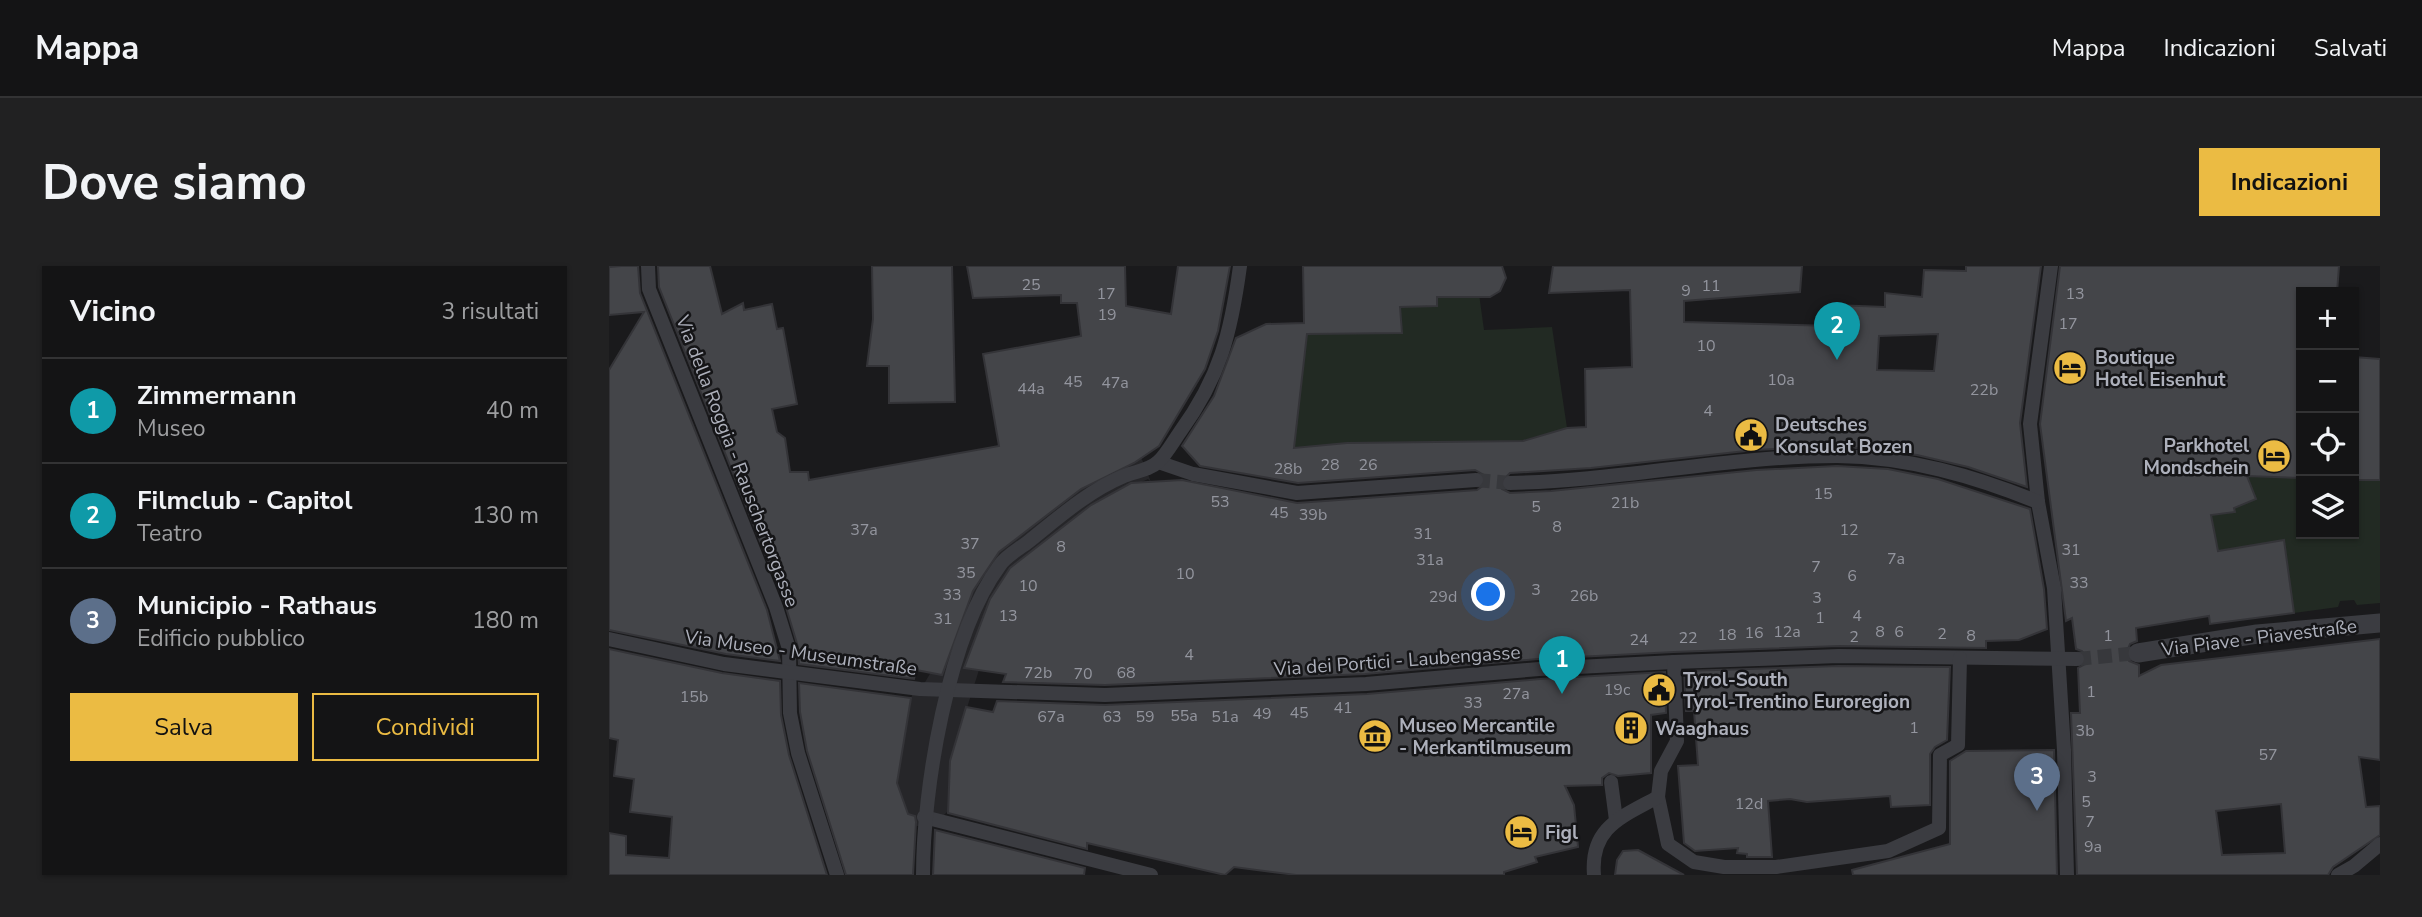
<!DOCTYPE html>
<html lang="it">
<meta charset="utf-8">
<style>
body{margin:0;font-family:"Nunito Sans",sans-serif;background:#212122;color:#f1f3f6}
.controls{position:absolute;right:21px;top:21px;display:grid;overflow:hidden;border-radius:0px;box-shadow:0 2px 5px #0004}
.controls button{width:63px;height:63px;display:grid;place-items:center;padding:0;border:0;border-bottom:2px solid #333334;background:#141415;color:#f1f3f6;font:35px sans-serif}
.you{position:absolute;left:880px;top:329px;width:24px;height:24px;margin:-18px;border:5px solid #fff;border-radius:50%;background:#1a73e8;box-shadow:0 0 0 10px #1a73e833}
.badge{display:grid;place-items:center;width:46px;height:46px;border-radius:50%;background:#ebbb43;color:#fff;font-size:23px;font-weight:700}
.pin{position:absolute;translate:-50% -58px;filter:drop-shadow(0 2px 4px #0008)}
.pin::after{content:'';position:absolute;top:37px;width:24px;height:21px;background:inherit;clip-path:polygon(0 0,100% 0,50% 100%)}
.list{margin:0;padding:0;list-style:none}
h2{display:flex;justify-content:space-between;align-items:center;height:91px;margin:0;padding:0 28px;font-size:30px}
h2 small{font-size:23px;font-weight:400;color:#9d9ea0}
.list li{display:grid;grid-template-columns:46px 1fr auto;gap:21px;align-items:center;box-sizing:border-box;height:105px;padding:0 28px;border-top:2px solid #333334}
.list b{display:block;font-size:26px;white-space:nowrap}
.list p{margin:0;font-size:23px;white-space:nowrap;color:#9d9ea0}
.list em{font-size:23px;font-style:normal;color:#9d9ea0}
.actions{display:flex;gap:14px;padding:21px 28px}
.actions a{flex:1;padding:16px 0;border:2px solid #ebbb43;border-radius:0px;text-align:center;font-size:24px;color:#ebbb43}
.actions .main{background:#ebbb43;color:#111}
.icon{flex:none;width:38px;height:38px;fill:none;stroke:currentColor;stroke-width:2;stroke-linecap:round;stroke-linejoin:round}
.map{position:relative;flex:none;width:1771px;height:609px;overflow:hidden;border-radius:0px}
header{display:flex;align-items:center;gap:42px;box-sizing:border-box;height:98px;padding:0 35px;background:#141415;border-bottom:2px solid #333334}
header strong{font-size:33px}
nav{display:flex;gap:38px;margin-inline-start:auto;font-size:24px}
.intro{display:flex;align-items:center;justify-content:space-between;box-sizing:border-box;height:168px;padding:0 42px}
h1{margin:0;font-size:49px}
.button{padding:18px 32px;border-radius:0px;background:#ebbb43;color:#111;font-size:24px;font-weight:700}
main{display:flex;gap:42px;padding:0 42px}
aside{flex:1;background:#141415;border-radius:0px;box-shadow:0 2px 5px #0004}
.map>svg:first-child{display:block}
.built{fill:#262629}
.green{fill:#222a23}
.building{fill:#444549;stroke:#343438;stroke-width:2;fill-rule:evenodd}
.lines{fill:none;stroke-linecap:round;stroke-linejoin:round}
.pedestrian-tunnel{stroke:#37383c;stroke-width:14;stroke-dasharray:14 7;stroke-linecap:butt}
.pedestrian{stroke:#3b3c41;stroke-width:14}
.minor{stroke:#3b3c41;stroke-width:19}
.labels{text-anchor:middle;stroke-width:5;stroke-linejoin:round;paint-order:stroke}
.number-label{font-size:16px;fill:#93959e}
.poi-label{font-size:19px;font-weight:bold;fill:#adb0bb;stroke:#151517;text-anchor:start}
.street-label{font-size:19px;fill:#adb0bb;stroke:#151517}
</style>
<header>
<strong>Mappa</strong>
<nav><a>Mappa</a><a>Indicazioni</a><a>Salvati</a></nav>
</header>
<div class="intro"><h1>Dove siamo</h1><a class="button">Indicazioni</a></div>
<main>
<aside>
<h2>Vicino<small>3 risultati</small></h2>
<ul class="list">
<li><span class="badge" style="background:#0f9aa8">1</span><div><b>Zimmermann</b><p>Museo</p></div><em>40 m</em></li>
<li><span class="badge" style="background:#0f9aa8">2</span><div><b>Filmclub - Capitol</b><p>Teatro</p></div><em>130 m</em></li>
<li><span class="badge" style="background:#5c6f8a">3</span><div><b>Municipio - Rathaus</b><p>Edificio pubblico</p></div><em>180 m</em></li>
</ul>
<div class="actions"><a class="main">Salva</a><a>Condividi</a></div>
</aside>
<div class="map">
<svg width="1771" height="609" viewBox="0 0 1771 609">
<rect width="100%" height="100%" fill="#1a1a1c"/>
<!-- built -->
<path class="built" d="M532,191l10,25 -3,-3 -21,10 -148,181 -29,91 -2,50 -10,10 -15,6 -11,-2 -15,-42 15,-88 9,-6 10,-17 47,-124 89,-54z"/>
<!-- green -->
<g class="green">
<path d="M870,28l5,36 68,-3 15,101 -57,16v-3l-163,2 -53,5 13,-114 95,-1 -2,-26 37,-1v-11z"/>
<path d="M1612,179l35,31 45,2v56h53v-54h26v123l-23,2 -3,-5 -14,1 -2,6 -44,6 -10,-73 -74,18 4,-25 -5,-29 6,11 19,-3z"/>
</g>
<!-- building -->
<g class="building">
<path d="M12,0h17l2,27 127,317 13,51 -54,-7 -117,-24v-260l35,-58 -35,3v-48z"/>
<path d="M49,0h52l12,48 21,-11 1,7 28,-6 5,25 6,-1 14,76 -25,5 5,23 8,6 5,34h18l1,8 190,-34 -16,-92 98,-18 -4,-33h-16v-8l-88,3 -6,-32h158l1,40 45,8 7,-48h52l-12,65 -13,38 -46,77 -25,17 -53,26 -82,63 -26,39 -31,84 -26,-5 -2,9 -115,-15 -1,-17 -13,-43 -126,-317z"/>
<path d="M263,0h80l3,136 -66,1v-37h-22l6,-47z"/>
<path d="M694,0h199l4,12 -6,13 -10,6h-53v9l-37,1 2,26 -95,1 -13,114 53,-5 176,-2 44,-13 19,-1 -1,-58 47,-2 -2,-77 -81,3 4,-27h249l-2,26 -116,9v21l149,4 1,-21 51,2v-14l37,4 2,-27 42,1v-5h75l-21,157 7,64 -59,-20 -51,-12 -80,-9 -82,4 -164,18 -81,5 -10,10 2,6 8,4 41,-2 205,-21 81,-4 51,3 50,10 92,30 14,80 3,40 -28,11 -33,1v7l-147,-2 -165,6 -136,7 -173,15 -260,11 -102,-3 3,-8 -42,-6 26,-69 20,-31 81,-63 40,-22 51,-3 115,23 180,-13 7,-5v-10l-9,-5 -177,13 -98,-17 -18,-20 32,-50 22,-58 30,-14 38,-1zM1329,68l-4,37 -57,-1 2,-34z"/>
<path d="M1451,0h279l-2,26h-36v186l-54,-2 9,23 -22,9 1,4 -24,3 7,36 66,-11 10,73 -84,11 -1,-8 -73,12 1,13 -7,3 -4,10 3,7 10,4v11l22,-11 219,-26v121l-21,-3 7,50 14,-1v29l-47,32 -5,8h-251l-6,-162h9l-2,-45 7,-4 2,-6 -5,-7 -6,-2 -4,-31 -6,3 -26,-197zM1672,538l4,49 -63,2 -6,-44z"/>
<path d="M1745,91l26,2v121h-26z"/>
<path d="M0,383l113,24 58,8 1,34 8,40 38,120h-218v-42l17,3v19l43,3 3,-41 -42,-5 4,-33 -20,-3 4,-36 -9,-2z"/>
<path d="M1230,400l111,1 -3,73 -12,7 -5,7v51l-39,2 -1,-11 -83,6 -17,-3 -22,2 4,56h-25v-3l-10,-1 1,-5 -43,3 -11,-8 -6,-77 20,-1 -4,-54h-8l-2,-40z"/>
<path d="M1056,406l1,41 -15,2v58l-33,3 -9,-3 -7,5v7l-37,1 9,19 4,42 -43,10 2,5 -33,10v3h-208l-62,-8 -9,8 -138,-32v6l-139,-36 2,-52 16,-54 27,5 4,-11 108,4 262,-11 173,-15z"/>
<path d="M190,417l112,15 -14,85 11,31 7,2 1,6 -3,53h-67l-39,-124 -7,-39z"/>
<path d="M1357,485l88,-1 3,125h-204l-1,-5 98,-26v-83z"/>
<path d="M326,564l150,38 -1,7h-151z"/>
<path d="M1029,584l46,25h-69l2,-15 6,-9z"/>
</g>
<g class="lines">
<!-- pedestrian-tunnel -->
<g class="pedestrian-tunnel">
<path d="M867,214l34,3"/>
<path d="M1468,393l61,-6"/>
</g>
<!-- pedestrian -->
<g class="pedestrian">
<path d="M39,0l1,23 127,318 13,42 1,64 8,40 39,122"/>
<path d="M1442,0l-21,158 8,78 16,86 10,162 3,125"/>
<path d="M549,196l35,12 104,19 179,-13"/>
<path d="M901,217c109,-2 218,-27 327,-27 71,1 137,20 201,46"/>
<path d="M0,373l115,25 196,25 185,6 261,-11 173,-15 135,-7 165,-6 238,3"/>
<path d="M1002,516l5,38"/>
<path d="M1049,531l10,47 26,18 30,5h52l112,-16 51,-23 1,-73 18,-10 2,-87"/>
<path d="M315,551l227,58"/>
<path d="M314,609c0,-86 25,-240 77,-310 6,-9 19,-16 28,-23 30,-24 60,-51 96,-66 11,-5 24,-5 34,-14 8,-7 15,-20 22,-30 40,-55 51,-99 60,-166"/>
<path d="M985,609c-4,-48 28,-58 64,-78l3,-26 16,-30 -3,-79"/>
<path d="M1729,609l16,-9 26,-22"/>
</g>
<!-- minor -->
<path class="minor" d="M1529,387l119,-19 123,-11"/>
</g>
<!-- icons -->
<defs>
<g id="hotel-disc" transform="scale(1.75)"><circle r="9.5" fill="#ebbb43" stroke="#151517"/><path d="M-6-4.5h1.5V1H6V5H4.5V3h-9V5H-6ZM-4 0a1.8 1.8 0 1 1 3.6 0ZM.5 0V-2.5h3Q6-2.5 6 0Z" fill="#111"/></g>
<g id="civic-disc" transform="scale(1.75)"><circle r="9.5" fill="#ebbb43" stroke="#151517"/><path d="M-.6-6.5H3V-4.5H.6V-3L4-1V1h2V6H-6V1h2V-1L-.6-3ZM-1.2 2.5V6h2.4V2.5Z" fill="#111"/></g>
<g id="building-disc" transform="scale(1.75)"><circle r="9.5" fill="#ebbb43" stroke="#151517"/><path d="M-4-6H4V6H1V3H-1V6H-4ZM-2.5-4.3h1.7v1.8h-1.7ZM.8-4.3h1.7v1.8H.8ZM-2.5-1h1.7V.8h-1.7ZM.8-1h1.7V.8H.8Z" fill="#111"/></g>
<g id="museum-disc" transform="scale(1.75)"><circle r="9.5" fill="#ebbb43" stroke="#151517"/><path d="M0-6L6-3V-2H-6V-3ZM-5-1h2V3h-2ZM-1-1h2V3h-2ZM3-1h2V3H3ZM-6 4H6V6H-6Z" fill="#111"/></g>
</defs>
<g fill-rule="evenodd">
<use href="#hotel-disc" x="1461" y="102"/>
<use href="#civic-disc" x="1142" y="169"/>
<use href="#hotel-disc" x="1665" y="190"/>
<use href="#civic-disc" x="1050" y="424"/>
<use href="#building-disc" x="1022" y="462"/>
<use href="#museum-disc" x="766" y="470"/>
<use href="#hotel-disc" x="912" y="566"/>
</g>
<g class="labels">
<!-- number labels -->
<g class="number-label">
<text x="422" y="24">25</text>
<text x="1102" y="25">11</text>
<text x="1077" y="30">9</text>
<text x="497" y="33">17</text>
<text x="1466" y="33">13</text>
<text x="498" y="54">19</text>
<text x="1459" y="63">17</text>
<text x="1097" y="85">10</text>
<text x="1172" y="119">10a</text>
<text x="464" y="121">45</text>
<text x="506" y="122">47a</text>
<text x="422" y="128">44a</text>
<text x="1375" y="129">22b</text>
<text x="1099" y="150">4</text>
<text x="721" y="204">28</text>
<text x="759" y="204">26</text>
<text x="679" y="208">28b</text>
<text x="1214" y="233">15</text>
<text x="611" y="241">53</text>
<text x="1016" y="242">21b</text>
<text x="927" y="246">5</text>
<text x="670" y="252">45</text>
<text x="704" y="254">39b</text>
<text x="948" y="266">8</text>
<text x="255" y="269">37a</text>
<text x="1240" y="269">12</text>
<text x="814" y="273">31</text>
<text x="361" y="283">37</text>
<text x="452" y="286">8</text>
<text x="1462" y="289">31</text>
<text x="1287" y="298">7a</text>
<text x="821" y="299">31a</text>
<text x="1207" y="306">7</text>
<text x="357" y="312">35</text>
<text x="576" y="313">10</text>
<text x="1243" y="315">6</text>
<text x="1470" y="322">33</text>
<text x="419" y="325">10</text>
<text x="927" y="329">3</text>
<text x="343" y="334">33</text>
<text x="975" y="335">26b</text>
<text x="834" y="336">29d</text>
<text x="1208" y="337">3</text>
<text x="399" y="355">13</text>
<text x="1248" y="355">4</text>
<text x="1211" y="357">1</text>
<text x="334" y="358">31</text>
<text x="1178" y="371">12a</text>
<text x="1271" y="371">8</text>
<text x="1290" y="371">6</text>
<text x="1145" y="372">16</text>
<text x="1333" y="373">2</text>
<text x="1118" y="374">18</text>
<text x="1362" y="375">8</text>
<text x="1499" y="375">1</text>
<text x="1245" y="376">2</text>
<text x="1079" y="377">22</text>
<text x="1030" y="379">24</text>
<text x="580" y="394">4</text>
<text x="429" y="412">72b</text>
<text x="517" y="412">68</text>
<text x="474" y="413">70</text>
<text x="1008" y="429">19c</text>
<text x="1482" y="431">1</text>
<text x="907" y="433">27a</text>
<text x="85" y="436">15b</text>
<text x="864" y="442">33</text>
<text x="734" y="447">41</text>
<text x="690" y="452">45</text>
<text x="653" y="453">49</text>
<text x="575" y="455">55a</text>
<text x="442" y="456">67a</text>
<text x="503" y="456">63</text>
<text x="536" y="456">59</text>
<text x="616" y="456">51a</text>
<text x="1305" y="467">1</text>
<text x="1476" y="470">3b</text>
<text x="1659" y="494">57</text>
<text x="1483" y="516">3</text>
<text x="1477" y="541">5</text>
<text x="1140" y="543">12d</text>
<text x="1481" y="561">7</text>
<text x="1484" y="586">9a</text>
</g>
<!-- poi labels -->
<g class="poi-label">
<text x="1486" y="98">Boutique<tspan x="1486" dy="22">Hotel Eisenhut</tspan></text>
<text x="1166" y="165">Deutsches<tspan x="1166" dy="22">Konsulat Bozen</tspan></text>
<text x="1640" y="186" text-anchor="end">Parkhotel<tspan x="1640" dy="22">Mondschein</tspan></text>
<text x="1074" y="420">Tyrol-South<tspan x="1074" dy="22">Tyrol-Trentino Euroregion</tspan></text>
<text x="790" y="466">Museo Mercantile<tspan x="790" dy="22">- Merkantilmuseum</tspan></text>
<text x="1046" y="469">Waaghaus</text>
<text x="936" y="573">Figl</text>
</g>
<!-- street labels -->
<g class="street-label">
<text transform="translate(129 195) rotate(69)" y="7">Via della Roggia - Rauschertorgasse</text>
<text transform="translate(1650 371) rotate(-7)" y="7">Via Piave - Piavestraße</text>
<text transform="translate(192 386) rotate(8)" y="7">Via Museo - Museumstraße</text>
<text transform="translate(788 394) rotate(-4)" y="7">Via dei Portici - Laubengasse</text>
</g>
</g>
</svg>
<div class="controls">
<button>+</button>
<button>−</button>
<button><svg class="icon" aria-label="locate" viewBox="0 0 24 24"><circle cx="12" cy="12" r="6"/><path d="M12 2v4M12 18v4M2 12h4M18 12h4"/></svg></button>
<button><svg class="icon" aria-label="layers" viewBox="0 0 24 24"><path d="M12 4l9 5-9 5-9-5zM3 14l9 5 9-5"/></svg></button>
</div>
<div class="you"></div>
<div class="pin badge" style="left:953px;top:428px;background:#0f9aa8">1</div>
<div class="pin badge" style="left:1228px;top:94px;background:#0f9aa8">2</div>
<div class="pin badge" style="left:1428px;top:545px;background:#5c6f8a">3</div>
</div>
</main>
